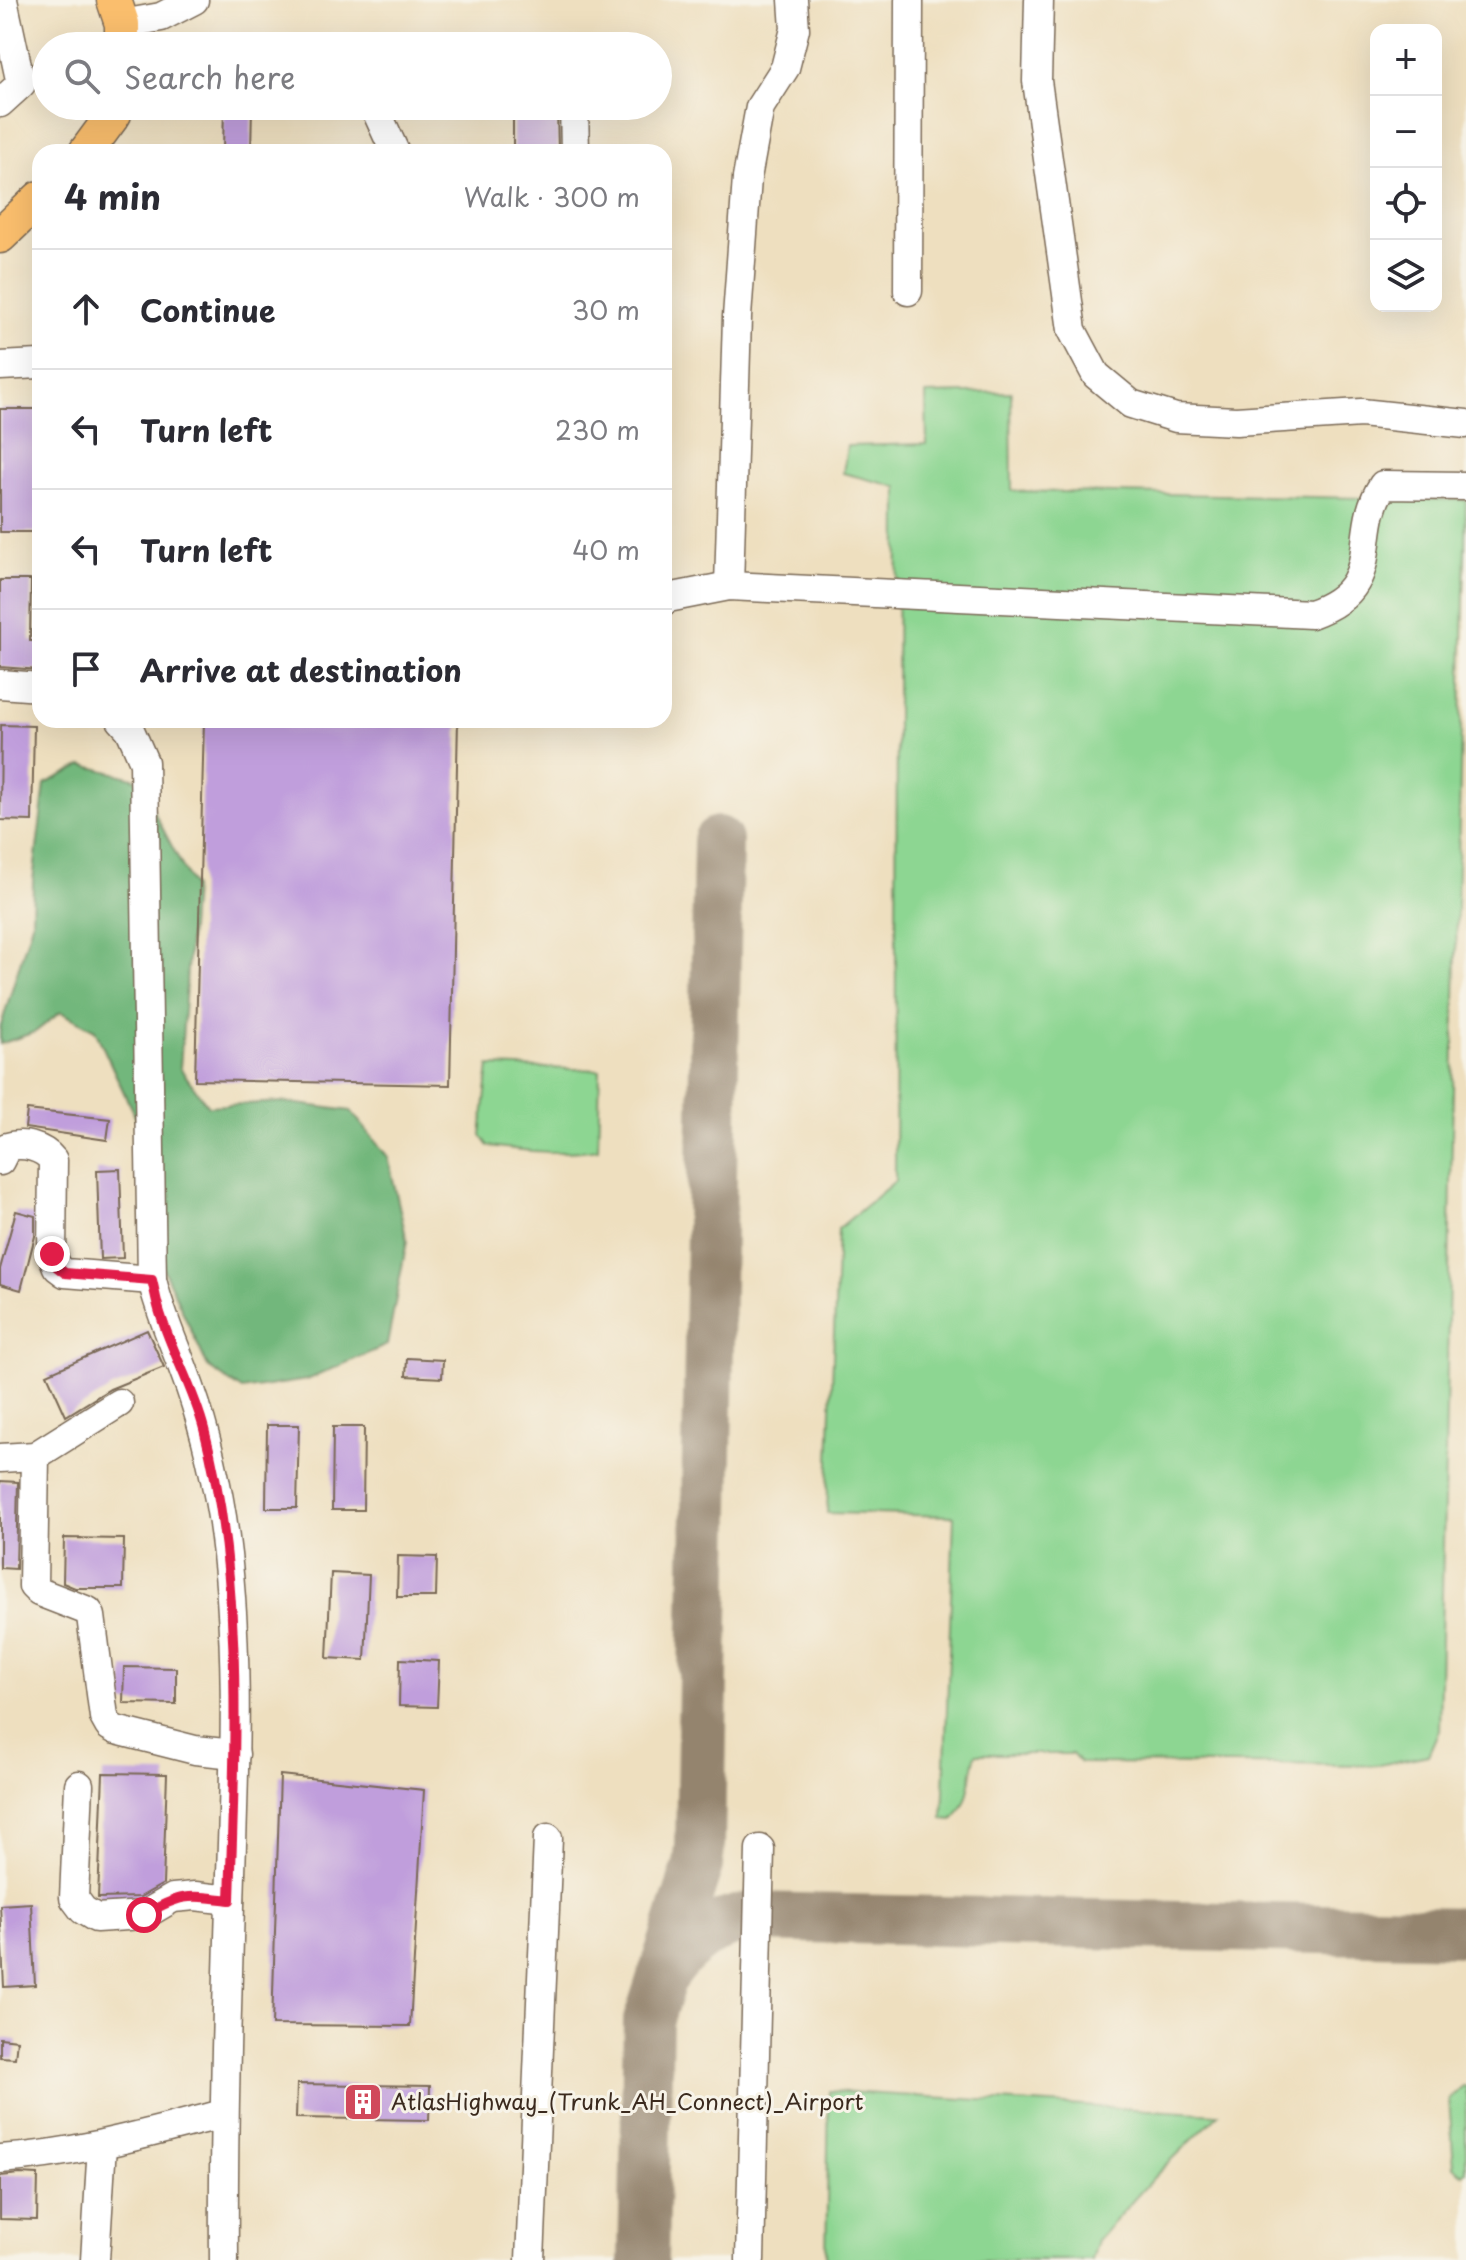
<!DOCTYPE html>
<meta charset="utf-8">
<style>
body{margin:0;font-family:"Playpen Sans",sans-serif;background:#f2f2f3;color:#2b2b33}
.controls{position:absolute;right:24px;top:24px;display:grid;overflow:hidden;border-radius:16px;box-shadow:0 8px 32px #0002}
.controls button{width:72px;height:72px;display:grid;place-items:center;padding:0;border:0;border-bottom:2px solid #e1e1e2;background:#fff;color:#2b2b33;font:40px sans-serif}
.stop{position:absolute;width:24px;height:24px;margin:-18px;border:6px solid #e11d48;border-radius:50%;background:#fff}
.stop.end{background:#e11d48;border-color:#fff;box-shadow:0 2px 8px #0008}
.list{margin:0;padding:0;list-style:none}
h2{display:flex;justify-content:space-between;align-items:center;height:104px;margin:0;padding:0 32px;font-size:34px}
h2 small{font-size:26px;font-weight:400;color:#7c7c81}
.list li{display:grid;grid-template-columns:52px 1fr auto;gap:24px;align-items:center;box-sizing:border-box;height:120px;padding:0 32px;border-top:2px solid #e1e1e2}
.list b{display:block;font-size:30px;white-space:nowrap}
.list em{font-size:26px;font-style:normal;color:#7c7c81}
.icon{flex:none;width:44px;height:44px;fill:none;stroke:currentColor;stroke-width:2;stroke-linecap:round;stroke-linejoin:round}
.map{position:relative;flex:none;width:1466px;height:2260px;overflow:hidden}
.search{position:absolute;background:#fff;box-shadow:0 8px 32px #0002;left:32px;top:32px;width:640px;height:88px;display:flex;align-items:center;gap:20px;box-sizing:border-box;padding:0 28px;border-radius:44px;color:#7c7c81;font-size:30px}
.panel{position:absolute;background:#fff;box-shadow:0 8px 32px #0002;left:32px;top:144px;width:640px;height:584px;border-radius:24px}
.map>svg:first-child{display:block}
.green{fill:#8dd692;stroke:#648058;stroke-width:2}
.forest{fill:#72b77c;stroke:#56704d;stroke-width:2}
.lines{fill:none;stroke-linecap:round;stroke-linejoin:round}
.taxiway{stroke:#94846e;stroke-width:50}
.building{fill:#c09edc}
.minor-casing{stroke:#7a6956;stroke-width:31}
.major-casing{stroke:#7a6956;stroke-width:37}
.minor{stroke:#fff;stroke-width:28}
.major{stroke:#fabe6d;stroke-width:34}
.route{stroke:#e11d48;stroke-width:10}
.labels{text-anchor:middle;stroke-width:6;stroke-linejoin:round;paint-order:stroke}
.poi-label{font-size:22px;fill:#3b2a1e;stroke:#f7f3e8;text-anchor:start}
</style>
<div class="map">
<svg width="1466" height="2260" viewBox="0 0 1466 2260">
<rect width="100%" height="100%" fill="#f7f3e8"/>
<filter id="ink" filterUnits="userSpaceOnUse"><feTurbulence type="fractalNoise" baseFrequency=".0125" numOctaves="2"/><feDisplacementMap in="SourceGraphic" scale="16" xChannelSelector="R" yChannelSelector="G"/><feConvolveMatrix kernelMatrix="1 2 1 2 8 2 1 2 1" color-interpolation-filters="sRGB"/></filter>
<filter id="wash" filterUnits="userSpaceOnUse"><feTurbulence type="fractalNoise" baseFrequency=".006" numOctaves="4" result="noise"/><feDisplacementMap in="SourceGraphic" scale="32" xChannelSelector="R" yChannelSelector="G"/><feGaussianBlur stdDeviation="1.8" result="paint"/><feColorMatrix in="noise" values="0 0 0 0 0 0 0 0 0 0 0 0 0 0 0 0 0 1.4 0 .05"/><feComposite in="paint" operator="in"/></filter>
<g filter="url(#wash)">
<rect width="100%" height="100%" fill="#eedfbf"/>
<!-- green -->
<g class="green">
<path d="M1011,392l1,99 454,9 -27,1230 -11,25 -49,10 -299,-2 -8,-9h-96c-7,24 -4,46 -23,66l-10,-1 11,-303 -127,-3 11,-284 57,-48 3,-694 -55,-14 4,-27 80,-2 -1,-50z"/>
<path d="M489,1066l111,4 -2,79c-37,6 -72,2 -109,-3l-8,-11z"/>
<path d="M1463,2087h3v84l-3,3 -9,-7 -5,-68z"/>
<path d="M829,2091l390,23 -63,61 -59,65 -6,20h-265z"/>
</g>
<!-- forest -->
<path class="forest" d="M83,765l54,14 56,108 -13,181 28,38 75,-4 68,9 37,46 19,84 -20,104 -80,35 -65,10 -34,-23 -53,-116 -9,-111 -51,-110 -34,-18 -26,20 -35,12v-15l32,-106 1,-42 12,-97z"/>
<g class="lines">
<!-- taxiway -->
<g class="taxiway">
<path d="M665,1974c20,-30 51,-52 86,-57l715,15"/>
<path d="M643,2260l5,-239 50,-156 2,-18 18,-1006"/>
</g>
</g>
<g id="blocks">
<!-- building -->
<g class="building">
<path d="M224,106h28l-1,46h-28z"/>
<path d="M513,108h44l1,44h-45z"/>
<rect x="0" y="409" width="40" height="123"/>
<path d="M0,580h31l-1,61h10v29l-40,-3z"/>
<path d="M204,720h254l-8,365 -255,-5z"/>
<path d="M1,725l33,1 -2,95 -32,-1z"/>
<path d="M27,1110l83,9 -3,21 -82,-12z"/>
<path d="M120,1169l3,89 -23,1 -3,-89z"/>
<path d="M16,1211l19,5v20l-14,54 -21,-6v-15z"/>
<path d="M147,1330l17,37 -54,22 -44,27 -19,-42z"/>
<path d="M407,1358l36,2 -1,18 -36,-2z"/>
<path d="M267,1425h32l-2,83h-31z"/>
<path d="M333,1427h31l-1,83h-31z"/>
<path d="M0,1481l18,1 -2,87 -16,-1z"/>
<path d="M64,1538l60,1 -1,49h-48l-12,-5z"/>
<path d="M398,1556l39,1 -1,40h-39z"/>
<path d="M331,1573l38,2 -4,85 -38,-2z"/>
<path d="M400,1659l39,2 -2,46 -38,-1z"/>
<path d="M124,1667l52,1v36l-53,-1z"/>
<path d="M103,1773l64,1 -4,110 -23,13 -42,1z"/>
<path d="M280,1775l144,15 -14,236 -138,-1z"/>
<path d="M31,1903l4,82 -31,2 -4,-82z"/>
<path d="M0,2038l17,2 -2,18 -15,-1z"/>
<path d="M297,2084l133,2 -1,34 -133,-2z"/>
<path d="M20,2174l18,1 -1,45 -37,-1v-43z"/>
</g>
</g>
</g>
<g filter="url(#ink)">
<use href="#blocks" fill-opacity="0" stroke="#7a6956" stroke-width="2"/>
<g class="lines">
<!-- minor casing -->
<g class="minor-casing">
<g id="minor">
<path d="M1039,0l-2,81 35,249 24,45 35,29 45,14 60,3 125,-8 105,11"/>
<path d="M122,24l39,-7 33,-17"/>
<path d="M0,103l21,-19 -18,-84"/>
<path d="M374,106l21,46"/>
<path d="M574,106l1,46"/>
<path d="M908,291l1,-291"/>
<path d="M0,366l40,-2"/>
<path d="M729,586l8,-269 10,-139 13,-71 25,-39 10,-39 -2,-29"/>
<path d="M664,601l4,-3 61,-12 582,28c78,-27 39,-80 72,-129l83,1"/>
<path d="M0,684l40,3"/>
<path d="M121,720l9,10 14,32 8,518c9,35 20,59 32,91 18,47 30,97 38,146 18,116 13,240 9,356 -4,129 -8,258 -7,387"/>
<path d="M0,1161l7,-14c16,-5 36,0 46,13l-1,94 5,13 8,6 87,7"/>
<path d="M35,1456l-2,130 6,6 49,19 3,5 13,101 5,9 7,4 79,20 40,4"/>
<path d="M0,1458l35,-2 84,-53"/>
<path d="M79,1785l-5,113 9,12 13,8 48,-3 29,-17 22,-2 35,4"/>
<path d="M0,2159c76,-5 149,-26 223,-45"/>
<path d="M95,2260l7,-115"/>
<path d="M530,2260l18,-422"/>
<path d="M750,2260l10,-411"/>
</g>
</g>
<!-- major casing -->
<g class="major-casing">
<g id="major">
<path d="M114,0l8,24v22"/>
<path d="M86,152l28,-38 1,-8"/>
<path d="M0,236l40,-38"/>
</g>
</g>
<!-- minor -->
<use href="#minor" class="minor"/>
<!-- major -->
<use href="#major" class="major"/>
</g>
</g>
<g class="lines" filter="url(#ink)">
<!-- route -->
<path class="route" d="M52,1254l5,13 8,6 87,7c3,12 5,25 9,36 12,38 33,74 43,113 40,152 31,316 26,471 -42,-5 -48,-7 -86,15"/>
</g>
<!-- icons -->
<defs>
<g id="building-square" transform="scale(2)"><rect x="-9" y="-9" width="18" height="18" rx="4" fill="#d1495b" stroke="#f7f3e8"/><path d="M-4-6H4V6H1V3H-1V6H-4ZM-2.5-4.3h1.7v1.8h-1.7ZM.8-4.3h1.7v1.8H.8ZM-2.5-1h1.7V.8h-1.7ZM.8-1h1.7V.8H.8Z" fill="#fff"/></g>
</defs>
<g fill-rule="evenodd">
<use href="#building-square" x="363" y="2102"/>
</g>
<g class="labels">
<!-- poi labels -->
<g class="poi-label">
<text x="391" y="2110">AtlasHighway_(Trunk_AH_Connect)_Airport</text>
</g>
</g>
</svg>
<div class="controls">
<button>+</button>
<button>−</button>
<button><svg class="icon" aria-label="locate" viewBox="0 0 24 24"><circle cx="12" cy="12" r="6"/><path d="M12 2v4M12 18v4M2 12h4M18 12h4"/></svg></button>
<button><svg class="icon" aria-label="layers" viewBox="0 0 24 24"><path d="M12 4l9 5-9 5-9-5zM3 14l9 5 9-5"/></svg></button>
</div>
<div class="stop" style="left:144px;top:1915px"></div>
<div class="stop end" style="left:52px;top:1254px"></div>
<div class="search"><svg class="icon" aria-label="search" viewBox="0 0 24 24"><circle cx="10" cy="10" r="6"/><path d="M15 15l6 6"/></svg>Search here</div>
<section class="panel">
<h2>4 min<small>Walk · 300 m</small></h2>
<ul class="list">
<li><svg class="icon" aria-label="ahead" viewBox="0 0 24 24"><path d="M12 20V5M6 11l6-6 6 6"/></svg><div><b>Continue</b></div><em>30 m</em></li>
<li><svg class="icon" aria-label="left" viewBox="0 0 24 24"><path d="M17 20v-9H6M10 6l-5 5 5 5"/></svg><div><b>Turn left</b></div><em>230 m</em></li>
<li><svg class="icon" aria-label="left" viewBox="0 0 24 24"><path d="M17 20v-9H6M10 6l-5 5 5 5"/></svg><div><b>Turn left</b></div><em>40 m</em></li>
<li><svg class="icon" aria-label="arrive" viewBox="0 0 24 24"><path d="M6 21V4h12l-3 4 3 4H6"/></svg><div><b>Arrive at destination</b></div></li>
</ul>
</section>
</div>
